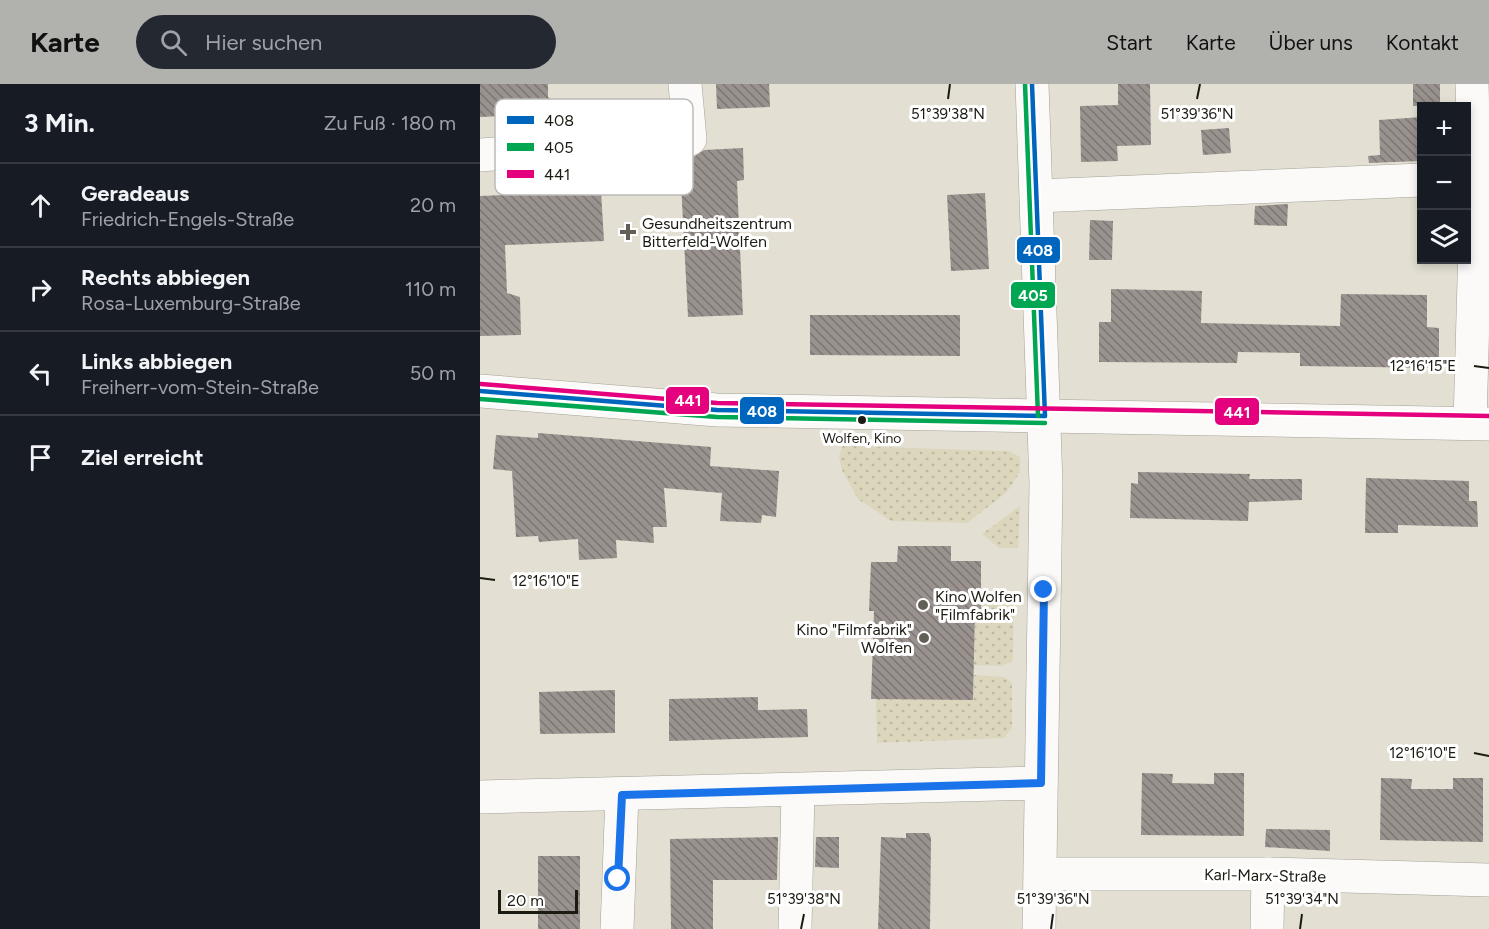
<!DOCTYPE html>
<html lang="de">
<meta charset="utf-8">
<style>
body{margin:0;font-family:Figtree,sans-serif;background:#242831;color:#f1f3f6}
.controls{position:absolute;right:18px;top:18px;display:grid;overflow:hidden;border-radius:0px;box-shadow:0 3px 9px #0003}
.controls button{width:54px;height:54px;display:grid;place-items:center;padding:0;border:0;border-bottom:2px solid #363941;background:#171b24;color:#f1f3f6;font:30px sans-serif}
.scale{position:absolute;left:18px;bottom:15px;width:80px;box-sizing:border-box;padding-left:6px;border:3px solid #1c1b12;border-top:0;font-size:16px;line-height:21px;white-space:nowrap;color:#1c1b12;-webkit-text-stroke:4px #fff;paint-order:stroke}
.stop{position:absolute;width:18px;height:18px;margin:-14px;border:4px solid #1a73e8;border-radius:50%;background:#fff}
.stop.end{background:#1a73e8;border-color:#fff;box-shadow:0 2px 6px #0008}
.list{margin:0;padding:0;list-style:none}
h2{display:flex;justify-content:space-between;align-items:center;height:78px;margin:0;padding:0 24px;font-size:26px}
h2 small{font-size:20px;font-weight:400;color:#9ea1a6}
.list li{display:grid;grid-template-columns:39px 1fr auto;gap:18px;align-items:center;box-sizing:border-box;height:84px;padding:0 24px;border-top:2px solid #363941}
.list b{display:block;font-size:22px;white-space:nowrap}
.list p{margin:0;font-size:20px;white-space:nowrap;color:#9ea1a6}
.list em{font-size:20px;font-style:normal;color:#9ea1a6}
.icon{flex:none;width:33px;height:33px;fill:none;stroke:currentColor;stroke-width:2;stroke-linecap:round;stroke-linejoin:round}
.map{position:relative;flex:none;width:1009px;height:845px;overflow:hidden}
header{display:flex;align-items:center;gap:36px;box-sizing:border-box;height:84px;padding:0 30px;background:#b1b1ae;color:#111}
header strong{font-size:28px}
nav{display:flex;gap:33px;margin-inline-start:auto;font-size:21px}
.search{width:420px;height:54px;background:#242831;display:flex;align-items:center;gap:15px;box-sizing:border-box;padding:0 21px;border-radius:33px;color:#9ea1a6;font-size:22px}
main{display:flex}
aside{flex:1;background:#171b24}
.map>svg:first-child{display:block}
.grass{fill:url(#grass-dots)}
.building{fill:url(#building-back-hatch)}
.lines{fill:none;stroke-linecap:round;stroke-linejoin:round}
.minor-casing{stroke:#a3a197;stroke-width:34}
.minor{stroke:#fbfaf8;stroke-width:33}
.bus-1-casing{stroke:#fff;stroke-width:9}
.bus-2-casing{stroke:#fff;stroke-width:9}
.bus-3-casing{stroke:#fff;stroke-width:9}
.bus-1{stroke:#0065bd;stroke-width:4.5}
.bus-2{stroke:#00a651;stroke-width:4.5}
.bus-3{stroke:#e5007d;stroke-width:4.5}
.route{stroke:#1a73e8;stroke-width:8}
.ticks{fill:none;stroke:#1c1b12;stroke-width:2}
.poi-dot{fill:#626056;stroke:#fff;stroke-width:2}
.bus-dot{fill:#1c1b12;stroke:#fff;stroke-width:2}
.labels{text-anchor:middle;stroke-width:6;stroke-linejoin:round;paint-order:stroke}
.bus-label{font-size:14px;fill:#1c1b12;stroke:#fff}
.poi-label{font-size:16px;fill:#1c1b12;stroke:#fff;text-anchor:start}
.street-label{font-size:16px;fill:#1c1b12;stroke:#fff}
.key{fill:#fff;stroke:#bbbbb8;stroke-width:1.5}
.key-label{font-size:16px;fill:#1c1b12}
.ticks-label{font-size:15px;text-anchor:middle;fill:#1c1b12;stroke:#fff;stroke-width:6;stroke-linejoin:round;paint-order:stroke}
.line-badge{stroke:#fff;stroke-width:2}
.badge-label{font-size:16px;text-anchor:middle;font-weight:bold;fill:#fff}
</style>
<header>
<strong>Karte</strong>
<div class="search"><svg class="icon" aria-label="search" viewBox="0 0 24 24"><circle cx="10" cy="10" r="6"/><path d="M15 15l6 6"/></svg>Hier suchen</div>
<nav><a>Start</a><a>Karte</a><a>Über uns</a><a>Kontakt</a></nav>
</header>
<main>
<aside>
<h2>3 Min.<small>Zu Fuß · 180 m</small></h2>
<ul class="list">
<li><svg class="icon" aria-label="ahead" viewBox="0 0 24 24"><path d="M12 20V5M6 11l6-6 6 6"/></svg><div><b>Geradeaus</b><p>Friedrich-Engels-Straße</p></div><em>20 m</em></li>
<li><svg class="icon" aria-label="right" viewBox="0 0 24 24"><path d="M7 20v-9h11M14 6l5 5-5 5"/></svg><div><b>Rechts abbiegen</b><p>Rosa-Luxemburg-Straße</p></div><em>110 m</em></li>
<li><svg class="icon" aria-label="left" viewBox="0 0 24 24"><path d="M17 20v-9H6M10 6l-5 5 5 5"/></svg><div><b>Links abbiegen</b><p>Freiherr-vom-Stein-Straße</p></div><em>50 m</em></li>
<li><svg class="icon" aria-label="arrive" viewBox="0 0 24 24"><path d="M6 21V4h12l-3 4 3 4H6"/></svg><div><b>Ziel erreicht</b></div></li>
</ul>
</aside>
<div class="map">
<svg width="1009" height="845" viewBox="0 0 1009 845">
<defs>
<pattern id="grass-dots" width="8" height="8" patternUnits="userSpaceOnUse" patternTransform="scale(1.5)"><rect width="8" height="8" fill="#dbd6bc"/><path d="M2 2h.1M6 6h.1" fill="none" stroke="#bbb7a1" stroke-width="1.8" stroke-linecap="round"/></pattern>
<pattern id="building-back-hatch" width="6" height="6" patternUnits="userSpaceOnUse" patternTransform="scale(1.5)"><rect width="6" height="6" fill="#99928e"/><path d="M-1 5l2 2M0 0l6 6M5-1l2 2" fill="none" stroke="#7c7673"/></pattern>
</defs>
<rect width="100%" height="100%" fill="#e3e0d3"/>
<!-- grass -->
<g class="grass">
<path d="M363,362l166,5 11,6v15l-14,21 -39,30 -76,-2 -33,-22 -16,-29 -3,-14z"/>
<path d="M540,422l-2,42h-19l-17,-14z"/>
<path d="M501,508h27l6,7 -1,62 -12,5 -27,-1 1,-54 6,1z"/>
<path d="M494,591l30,2 8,6v45l-8,10 -127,5 -1,-44 97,1z"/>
</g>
<!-- building -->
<g class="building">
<path d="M0,0h68v13l12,11 -16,18 -12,-11 -52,2z"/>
<path d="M236,0h53l1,23 -53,2z"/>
<path d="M638,0h32l1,61 -34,1 1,15 -37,1 -1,-56 38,-1z"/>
<rect x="933" y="0" width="27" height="22"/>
<path d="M942,33v44l-53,2 -1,-7 12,-1 -1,-35z"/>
<path d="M749,44l2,25 -28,2 -2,-25z"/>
<path d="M263,64l1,32 -7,1 6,134 -55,2 -7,-134 -10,1 -1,-25 22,-1 12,-8z"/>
<path d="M121,107l3,50 -99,4 2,48 13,4 1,38 -41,1v-140z"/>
<path d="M505,109l4,76 -38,2 -4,-76z"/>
<path d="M808,120l-1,22 -33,-1 1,-19z"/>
<path d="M610,136l23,1 -1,39h-23z"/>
<path d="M631,205l91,2 -1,32 139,3 1,-32 86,1v32l12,1v40l-139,-2v-13l-62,-1 -1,11 -138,-1v-40h12z"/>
<path d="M330,231h150v41l-150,-1z"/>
<path d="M58,349l173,14 -1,19 69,5 -3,46 -14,-2 -1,8 -41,-2 2,-28 -58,-5 3,39h-14l1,16 -38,-3 1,18 -38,2 -1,-21 -39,3 -1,-6 -22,1 -4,-66 -19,-2 3,-34 42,3z"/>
<path d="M658,388l112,2 -1,5h53v21l-53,2 -1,19 -118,-3 1,-35 7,1z"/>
<path d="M886,394l103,3v20h8l1,26 -80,-2v8h-33z"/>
<path d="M418,462h53v15h30v51l-6,-1 -2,89 -102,-1 3,-88h-5l2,-49h26z"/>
<path d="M135,606v43l-75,1 -1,-42z"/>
<path d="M278,613v13l49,-1 1,28 -139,4v-42z"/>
<path d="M662,689l31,1 -1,9 42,1v-11h30v63l-103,-1z"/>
<path d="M901,694l31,1 -1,10h42v-11h30v64l-103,-2z"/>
<path d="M786,745l64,1v21l-65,-4z"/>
<path d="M426,749h23l2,5 -1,91h-52l3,-92 25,1z"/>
<path d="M298,753l-1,43h-64v49h-42l-1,-90z"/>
<path d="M336,753h23v31l-24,-1z"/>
<rect x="58" y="772" width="42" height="73"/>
</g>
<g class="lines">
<!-- minor casing -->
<g class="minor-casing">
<g id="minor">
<path d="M552,0l14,400 -7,445"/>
<path d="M0,71l210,-16 -5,-55"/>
<path d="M557,112l385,-16"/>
<path d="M0,307l237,19 772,14"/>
<path d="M990,339l6,-215 -4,-124"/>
<path d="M0,713l561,-14"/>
<path d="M561,790h227l221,6"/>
<path d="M137,845l5,-134"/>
<path d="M315,845l3,-139"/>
<path d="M787,845l1,-55"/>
</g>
</g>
<!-- minor -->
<use href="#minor" class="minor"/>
<!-- bus-1 casing -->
<g class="bus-1-casing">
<g id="bus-1">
<path d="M552,0l13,332"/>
<path d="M0,307l237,19 328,6"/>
</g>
</g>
<!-- bus-2 casing -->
<g class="bus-2-casing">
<g id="bus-2">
<path d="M545,0l13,332"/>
<path d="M0,315l237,18 328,6"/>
</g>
</g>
<!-- bus-3 casing -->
<g class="bus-3-casing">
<path id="bus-3" d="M1,300l236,19 772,13"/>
</g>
<!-- bus-1 -->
<use href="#bus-1" class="bus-1"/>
<!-- bus-2 -->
<use href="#bus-2" class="bus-2"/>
<!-- bus-3 -->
<use href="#bus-3" class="bus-3"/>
</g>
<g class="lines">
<!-- route -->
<path class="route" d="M138,795l4,-84 419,-12 3,-193"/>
</g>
<!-- ticks -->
<path class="ticks" d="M468,15l2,-15M717,15l3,-15M994,282l15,2M0,494l15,2M994,669l15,3M321,845l3,-15M571,845l2,-15M820,845l2,-15"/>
<!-- markers -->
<g class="poi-dot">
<path d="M145 139h6v6h6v6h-6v6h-6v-6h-6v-6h6z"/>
<circle cx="443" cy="521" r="6"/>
<circle cx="444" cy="554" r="6"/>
</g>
<circle class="bus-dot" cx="382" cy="336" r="5"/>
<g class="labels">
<!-- bus labels -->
<g class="bus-label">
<text x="382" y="359">Wolfen, Kino</text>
</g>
<!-- poi labels -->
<g class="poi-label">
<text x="162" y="145">Gesundheitszentrum<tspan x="162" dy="18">Bitterfeld-Wolfen</tspan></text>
<text x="455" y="518">Kino Wolfen<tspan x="455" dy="18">"Filmfabrik"</tspan></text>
<text x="432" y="551" text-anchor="end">Kino "Filmfabrik"<tspan x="432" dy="18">Wolfen</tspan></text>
</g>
<!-- street labels -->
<g class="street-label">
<text transform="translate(785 791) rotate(1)" y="6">Karl-Marx-Straße</text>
</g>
</g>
<!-- legend -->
<rect x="15" y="15" width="198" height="96" rx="9" class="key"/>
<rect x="27" y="32" width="27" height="8" fill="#0065bd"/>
<rect x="27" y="59" width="27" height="8" fill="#00a651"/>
<rect x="27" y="86" width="27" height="8" fill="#e5007d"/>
<g class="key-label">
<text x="64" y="42">408</text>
<text x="64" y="69">405</text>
<text x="64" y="96">441</text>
</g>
<g class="ticks-label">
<text x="468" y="35">51°39'38"N</text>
<text x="717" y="35">51°39'36"N</text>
<text x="943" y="287">12°16'15"E</text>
<text x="66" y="502">12°16'10"E</text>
<text x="943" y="674">12°16'10"E</text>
<text x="324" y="820">51°39'38"N</text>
<text x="573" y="820">51°39'36"N</text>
<text x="822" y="820">51°39'34"N</text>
</g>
<g class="line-badge">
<rect x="536" y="152" width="45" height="28" rx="6" fill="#0065bd"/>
<rect x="530" y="197" width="46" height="28" rx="6" fill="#00a651"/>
<rect x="185" y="302" width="45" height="29" rx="6" fill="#e5007d"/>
<rect x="259" y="312" width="46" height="29" rx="6" fill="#0065bd"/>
<rect x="734" y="313" width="46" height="29" rx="6" fill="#e5007d"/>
</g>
<g class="badge-label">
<text x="558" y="172">408</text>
<text x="553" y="217">405</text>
<text x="208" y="322">441</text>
<text x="282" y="333">408</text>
<text x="757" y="334">441</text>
</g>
</svg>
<div class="controls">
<button>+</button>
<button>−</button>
<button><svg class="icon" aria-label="layers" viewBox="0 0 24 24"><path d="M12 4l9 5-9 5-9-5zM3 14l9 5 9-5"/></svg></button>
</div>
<div class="scale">20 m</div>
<div class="stop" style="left:138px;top:795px"></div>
<div class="stop end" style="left:564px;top:506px"></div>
</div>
</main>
